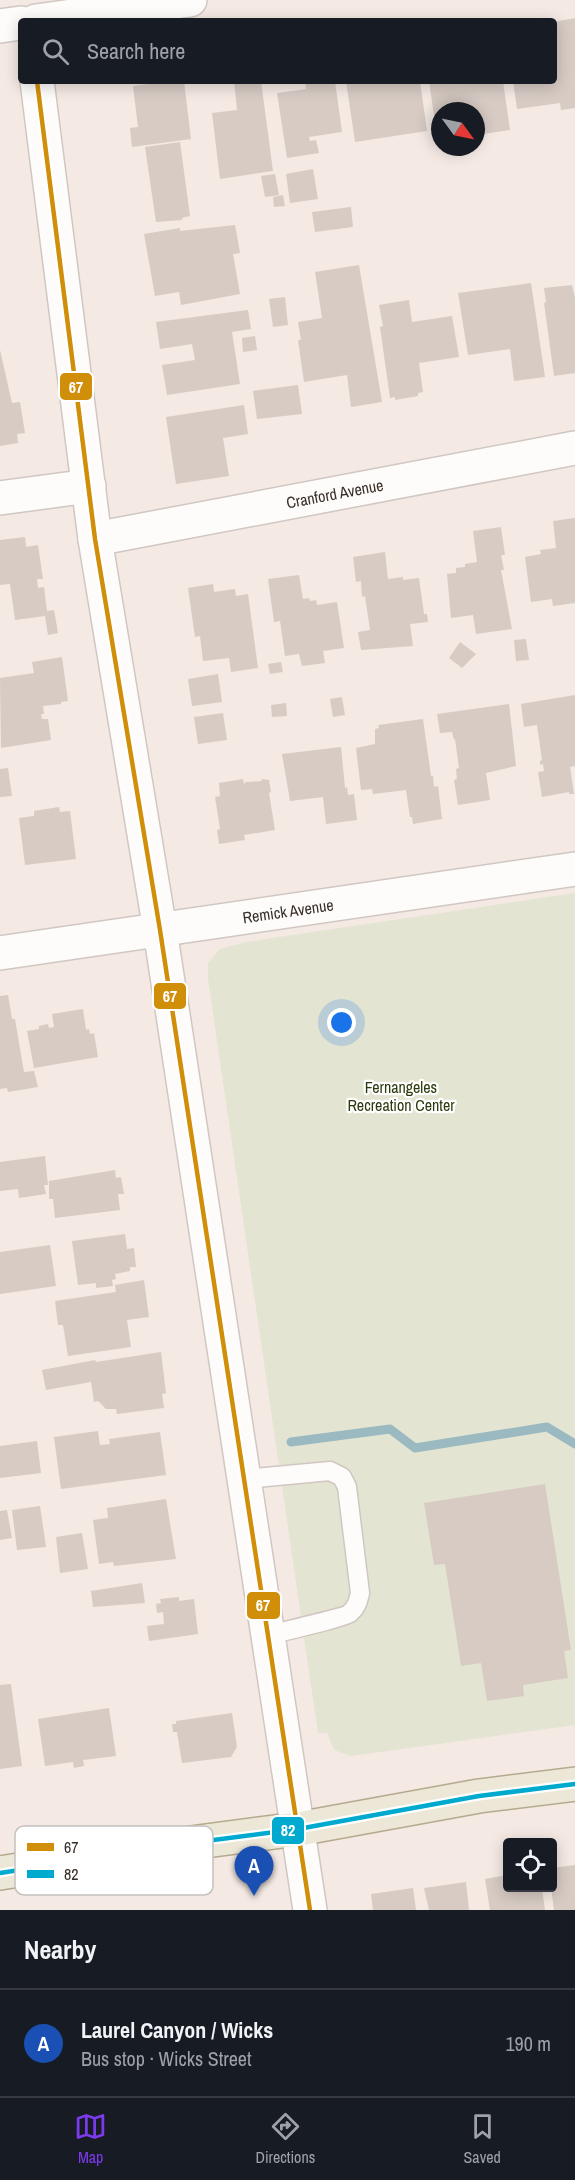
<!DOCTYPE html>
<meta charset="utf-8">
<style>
body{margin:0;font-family:"Archivo Narrow",sans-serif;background:#20242c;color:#f1f3f6}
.controls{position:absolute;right:18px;bottom:18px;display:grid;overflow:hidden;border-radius:6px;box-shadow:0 3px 15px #0003}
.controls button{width:54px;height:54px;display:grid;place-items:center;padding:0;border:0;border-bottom:2px solid #363941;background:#171b24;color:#f1f3f6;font:30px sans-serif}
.compass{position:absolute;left:431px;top:102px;width:54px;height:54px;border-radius:50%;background:#171b24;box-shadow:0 3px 15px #0003;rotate:123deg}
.you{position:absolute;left:342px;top:1023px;width:21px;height:21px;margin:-15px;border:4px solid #fff;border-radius:50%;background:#1a73e8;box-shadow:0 0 0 9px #1a73e833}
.badge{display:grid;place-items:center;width:39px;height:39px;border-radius:50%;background:#7c3aed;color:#fff;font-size:20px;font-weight:700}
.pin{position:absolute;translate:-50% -50px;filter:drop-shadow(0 2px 3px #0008)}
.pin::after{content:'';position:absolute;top:32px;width:21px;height:18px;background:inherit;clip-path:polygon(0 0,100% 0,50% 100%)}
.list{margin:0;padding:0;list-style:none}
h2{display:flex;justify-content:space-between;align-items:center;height:78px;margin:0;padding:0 24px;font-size:26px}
h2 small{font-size:20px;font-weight:400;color:#9ea1a6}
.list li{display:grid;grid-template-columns:39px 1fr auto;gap:18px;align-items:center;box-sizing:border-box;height:108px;padding:0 24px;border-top:2px solid #363941}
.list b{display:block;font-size:22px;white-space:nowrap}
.list p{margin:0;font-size:20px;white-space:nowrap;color:#9ea1a6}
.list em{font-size:20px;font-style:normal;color:#9ea1a6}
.icon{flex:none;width:33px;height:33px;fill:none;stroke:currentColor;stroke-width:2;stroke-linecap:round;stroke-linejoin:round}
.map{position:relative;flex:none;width:575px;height:1910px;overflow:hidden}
.search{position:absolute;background:#171b24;box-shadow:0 3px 15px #0003;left:18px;right:18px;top:18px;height:66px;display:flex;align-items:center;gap:15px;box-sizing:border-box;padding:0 21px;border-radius:6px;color:#9ea1a6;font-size:22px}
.sheet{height:186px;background:#171b24}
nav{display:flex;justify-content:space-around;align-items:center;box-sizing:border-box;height:84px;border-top:2px solid #363941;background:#171b24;font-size:16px;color:#9ea1a6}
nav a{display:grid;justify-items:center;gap:3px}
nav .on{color:#7c3aed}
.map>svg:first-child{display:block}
.green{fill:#e3e4d2}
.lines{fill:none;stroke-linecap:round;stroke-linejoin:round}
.stream{stroke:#9ab9c0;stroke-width:9}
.building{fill:#d7cbc4}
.lane-casing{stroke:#d1c7c2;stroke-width:21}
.street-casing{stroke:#d1c7c2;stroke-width:36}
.primary-casing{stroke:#b5aa8e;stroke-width:36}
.lane{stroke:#fdfcfb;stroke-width:18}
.street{stroke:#fdfcfb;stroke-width:33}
.primary{stroke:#ede7d8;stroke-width:33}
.bus-1-casing{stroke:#fff;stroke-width:9}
.bus-2-casing{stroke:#fff;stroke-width:9}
.bus-1{stroke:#d18e08;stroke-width:4.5}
.bus-2{stroke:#00a9ce;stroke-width:4.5}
.labels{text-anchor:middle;stroke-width:4.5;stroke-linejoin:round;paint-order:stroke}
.street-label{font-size:16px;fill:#392f29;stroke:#fff}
.park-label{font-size:16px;fill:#2d3a0e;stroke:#fff}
.key{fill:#fff;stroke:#c4c1bf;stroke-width:1.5}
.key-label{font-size:16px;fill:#392f29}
.line-badge{stroke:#fff;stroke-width:2}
.badge-label{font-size:16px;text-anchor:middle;font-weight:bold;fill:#fff}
</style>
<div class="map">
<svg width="575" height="1910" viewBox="0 0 575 1910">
<rect width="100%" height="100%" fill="#f4e9e3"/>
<!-- green -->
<path class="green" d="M575,893v832l-224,31 -17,-6 -7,-17h-9l-110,-754v-16l12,-14 26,-7z"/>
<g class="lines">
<!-- stream -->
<path class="stream" d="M291,1442l99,-13 25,19 132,-21 28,17"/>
</g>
<!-- building -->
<g class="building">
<path d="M575,18v90l-14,2 -1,-7 -43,6 -4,-28h41v-59z"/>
<path d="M173,81h11l7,58 -59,8 -2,-19 8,-1 -5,-41z"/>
<path d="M234,81h27l12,90 -53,8 -8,-66 25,-3z"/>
<path d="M305,81h30l7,51 -33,5 1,4 6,-1 3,13 -32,5 -10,-65 29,-4z"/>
<path d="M346,81h74l7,50 -72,11z"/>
<path d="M429,81h74l7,49 -34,5v-24h-36v17l-4,1z"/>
<path d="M180,142l10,74 -8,2v2l-26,2 -11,-75z"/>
<path d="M313,169l5,30 -28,4 -4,-29z"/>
<path d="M275,174l4,21 -14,2 -4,-21z"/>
<path d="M283,195l2,11 -11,1 -1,-10z"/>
<path d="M351,207l2,20 -38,5 -3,-20z"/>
<path d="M235,225l5,28 -7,1 7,40 -59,11 -2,-13 -24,4 -11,-62 36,-6v3z"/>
<path d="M359,265l23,137 -31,5 -4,-32 -43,7 -6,-42h3l-3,-18 24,-4 -7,-46z"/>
<path d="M531,283l14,94 -31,4 -4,-32 -42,6 -10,-62z"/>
<path d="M572,285l3,13v75l-21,3 -10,-73 2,-1 -2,-14z"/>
<path d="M285,297l3,28 -15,2 -4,-28z"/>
<path d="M409,300l3,22 40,-6 7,41 -40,6 4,29 -5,1v3l-23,4v-3l-5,1 -10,-71 3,-1 -4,-21z"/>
<path d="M248,310l3,19 -19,3 8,52 -73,11 -5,-30 33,-5 -3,-16 -32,5 -4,-27z"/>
<path d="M255,336l2,14 -14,2 -1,-14z"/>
<path d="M0,350l12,53 8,-1 5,31 -8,1 1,9 -18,3z"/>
<path d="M298,385l4,29 -45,5 -4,-28z"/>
<path d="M244,405l4,29 -25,4 6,38 -53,8 -10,-67z"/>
<path d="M575,518v85l-22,3 -1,-7 -21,3 -6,-45 16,-3 -1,-4 16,-2 -3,-27z"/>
<path d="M501,527l4,28h-4l3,15h-3l11,59 -36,5 -3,-19 -22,3 -4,-44 9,-1v-5l9,-1v-3l12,-2 -4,-31z"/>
<path d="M25,537l1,10 12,-2 5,34h-6l1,9 6,-1 3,24 7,-1 4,23 -10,2 -3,-19 -30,4 -5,-36 -10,1v-45z"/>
<path d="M385,552l3,27 15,-2v3l16,-2 5,36h3l1,8 -18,2 3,22 -52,4 -3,-18 12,-2 -5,-34 -3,1 -1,-16 -5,1 -3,-25z"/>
<path d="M299,575l4,24 6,-1 1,3 6,-1 1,5 20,-3 7,46 -21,3 2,12 -23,3 -3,-12 -14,2 -5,-35 -6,1 -6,-43z"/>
<path d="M213,584l1,8 21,-3 1,7 12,-2 10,74 -27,4 -2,-14 -26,3 -3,-25 -5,1 -7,-49z"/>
<path d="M526,639l3,21 -13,1 -2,-21z"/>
<path d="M460,642l16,12 -14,14 -13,-10z"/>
<path d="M62,657l6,44 -7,1v2l-18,2 1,8h-3l1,5h6l3,21 -50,8 -1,-70 34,-5 -2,-11z"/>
<path d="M281,662l2,10 -13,2 -2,-10z"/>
<path d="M218,674l4,28 -30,4 -4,-27z"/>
<path d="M575,695v71l-5,1 4,27h-5v-2l-27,5 -4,-25 6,-1 -1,-7 -3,1v-4l2,-1 -5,-35 -13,2 -3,-23z"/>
<path d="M342,697l3,18 -12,2 -3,-18z"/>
<path d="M286,703l1,13 -15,1 -1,-12z"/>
<path d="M509,704l7,62 -30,7 4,27 -32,5 -4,-25 3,-1 -1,-10 3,-1 -4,-29 -1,1 -2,-8 -12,1 -3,-19z"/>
<path d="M223,713l4,27 -29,4 -4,-27z"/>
<path d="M423,719l8,57h2l1,11 4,-1 4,33 -29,5 -1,-7h-2l-4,-27 -33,4 -1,-5 -11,1 -5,-42 19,-4v-15l4,-1 -1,-3z"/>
<path d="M341,747l4,41 2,-1 1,8 6,-1 3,26 -31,4 -3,-27 -33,4 -8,-47z"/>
<path d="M8,768l4,28 -12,1v-28z"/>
<path d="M243,779l1,5 2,-2 16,-1 -1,-2 8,1 2,12 -2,1 6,37 -31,5 1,5 -26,4 -2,-14 3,-1 -5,-32 5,-1 -1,-13z"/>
<path d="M59,807l1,5 10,-1 6,48 -51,6 -6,-47 15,-2v-5z"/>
<path d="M8,995l4,24h3l9,53 10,-1 4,16 -30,5 -1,-4 -7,1v-93z"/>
<path d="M83,1009l3,21 3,-1 1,5 4,-1 4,24 -64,11 -7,-37 12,-2v-3l9,-2 1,4 5,-1 -2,-13z"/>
<path d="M45,1156l3,29h-4l2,9 -27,4 -1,-9 -18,2v-29z"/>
<path d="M115,1170l1,8 5,-1 3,17h-6l2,16 -65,8 -2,-19h-4v-18z"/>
<path d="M125,1234l2,15 7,-1 2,19h-6v4l-15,3 1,5 -4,1 1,6 -17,2v-5l-18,2 -6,-44z"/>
<path d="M50,1245l6,41 -56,8v-42z"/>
<path d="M144,1280l5,37 -22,3 4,27 -63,9 -5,-31h-5l-3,-24 61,-9 -1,-7z"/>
<path d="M161,1352l5,41 -4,1 2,14 -47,6 -1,-5h-10l-8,-8 -4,1 -3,-20 -45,8 -4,-20 53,-10 1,2z"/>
<path d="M98,1431l2,14 10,-1 -1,-5 51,-7 6,43 -105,14 -7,-52z"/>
<path d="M37,1441l4,32 -41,5v-32z"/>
<path d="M545,1484l26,166 -7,1 4,27 -45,7 1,11 -37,5 -6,-38 -20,3 -16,-102 -11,1 -10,-62z"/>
<path d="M166,1499l10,60 -62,7 -1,-4 -14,2 -6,-44 15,-2 -1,-10z"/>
<path d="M40,1506l6,41 -29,3 -5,-40z"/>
<path d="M7,1510l5,28 -12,2v-29z"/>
<path d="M82,1533l6,36 -28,4 -4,-36z"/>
<path d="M142,1583l3,20 -52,4 -2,-16z"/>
<path d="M179,1597v4l15,-2 4,35 -49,7 -2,-15 17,-2 -1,-12 -6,1 -1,-9 5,-1 -1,-4z"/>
<path d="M11,1684l11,82 -22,3v-84z"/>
<path d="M109,1708l7,48 -33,4 1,6 -10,2 -1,-6 -28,4 -7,-47z"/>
<path d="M232,1713l5,34 -6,10 -49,6 -5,-31h-4l-1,-8h4v-3z"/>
<path d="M575,1865v45h-21l-3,-22h1v-20z"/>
<path d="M508,1875v13h34l3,22h-55l-5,-31z"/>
<path d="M466,1882l3,28h-40l-5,-22z"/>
<path d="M413,1888l3,22h-43l-2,-16z"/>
</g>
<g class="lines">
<!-- lane casing -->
<g class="lane-casing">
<path id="lane" d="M245,1479l85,-8 12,6 5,10 13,106c-2,8 -3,14 -10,20 -4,4 -70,19 -81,22"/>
</g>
<!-- street casing -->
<g class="street-casing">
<g id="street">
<path d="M36,21l154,-21"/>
<path d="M0,26l21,-3"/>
<path d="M37,81l58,458 65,391 150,980"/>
<path d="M0,498l89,-12"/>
<path id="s1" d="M95,539l480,-91"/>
<path id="s2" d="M0,953l575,-84"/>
</g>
</g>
<!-- primary casing -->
<g class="primary-casing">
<path id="primary" d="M0,1873l198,-31 100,-13 181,-33 96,-12"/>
</g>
<!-- lane -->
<use href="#lane" class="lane"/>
<!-- street -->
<use href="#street" class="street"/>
<!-- primary -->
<use href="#primary" class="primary"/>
<!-- bus-1 casing -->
<g class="bus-1-casing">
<path id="bus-1" d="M37,81l58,458 65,391 150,980"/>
</g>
<!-- bus-2 casing -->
<g class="bus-2-casing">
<path id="bus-2" d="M0,1873l198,-31 100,-13 181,-33 96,-12"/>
</g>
<!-- bus-1 -->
<use href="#bus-1" class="bus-1"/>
<!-- bus-2 -->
<use href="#bus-2" class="bus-2"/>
</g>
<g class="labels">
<!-- street labels -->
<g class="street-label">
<text dy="6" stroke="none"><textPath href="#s1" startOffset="244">Cranford Avenue</textPath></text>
<text dy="6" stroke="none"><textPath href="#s2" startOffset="291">Remick Avenue</textPath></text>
</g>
<!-- park labels -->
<g class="park-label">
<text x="401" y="1093">Fernangeles<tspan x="401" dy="18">Recreation Center</tspan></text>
</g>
</g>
<!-- legend -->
<rect x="15" y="1826" width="198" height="69" rx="9" class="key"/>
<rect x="27" y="1843" width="27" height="8" fill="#d18e08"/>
<rect x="27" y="1870" width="27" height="8" fill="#00a9ce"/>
<g class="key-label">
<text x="64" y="1853">67</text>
<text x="64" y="1880">82</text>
</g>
<g class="line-badge">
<rect x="59" y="372" width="34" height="29" rx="6" fill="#d18e08"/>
<rect x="153" y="982" width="34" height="28" rx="6" fill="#d18e08"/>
<rect x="246" y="1591" width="35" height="29" rx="6" fill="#d18e08"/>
<rect x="271" y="1816" width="34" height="29" rx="6" fill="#00a9ce"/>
</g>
<g class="badge-label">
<text x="76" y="393">67</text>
<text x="170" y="1002">67</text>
<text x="263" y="1611">67</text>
<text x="288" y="1836">82</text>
</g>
</svg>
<div class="controls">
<button><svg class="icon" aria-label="locate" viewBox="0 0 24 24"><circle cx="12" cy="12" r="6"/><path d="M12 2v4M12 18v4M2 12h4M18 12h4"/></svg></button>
</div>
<svg class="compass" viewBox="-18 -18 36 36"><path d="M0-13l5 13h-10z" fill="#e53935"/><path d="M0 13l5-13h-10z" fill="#9ea1a6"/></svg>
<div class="you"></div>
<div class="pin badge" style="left:254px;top:1896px;background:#1a4fb4">A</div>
<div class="search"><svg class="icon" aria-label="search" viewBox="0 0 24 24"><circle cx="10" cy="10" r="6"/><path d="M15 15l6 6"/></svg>Search here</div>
</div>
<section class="sheet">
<h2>Nearby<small></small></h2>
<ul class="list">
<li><span class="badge" style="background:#1a4fb4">A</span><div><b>Laurel Canyon / Wicks</b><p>Bus stop · Wicks Street</p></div><em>190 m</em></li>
</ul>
</section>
<nav>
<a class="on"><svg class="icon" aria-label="map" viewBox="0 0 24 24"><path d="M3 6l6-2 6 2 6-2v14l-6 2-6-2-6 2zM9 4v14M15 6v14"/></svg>Map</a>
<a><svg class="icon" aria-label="directions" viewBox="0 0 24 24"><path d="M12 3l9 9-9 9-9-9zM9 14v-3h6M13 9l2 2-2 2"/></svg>Directions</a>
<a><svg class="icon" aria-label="saved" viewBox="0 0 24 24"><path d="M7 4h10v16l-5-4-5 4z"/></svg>Saved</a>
</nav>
